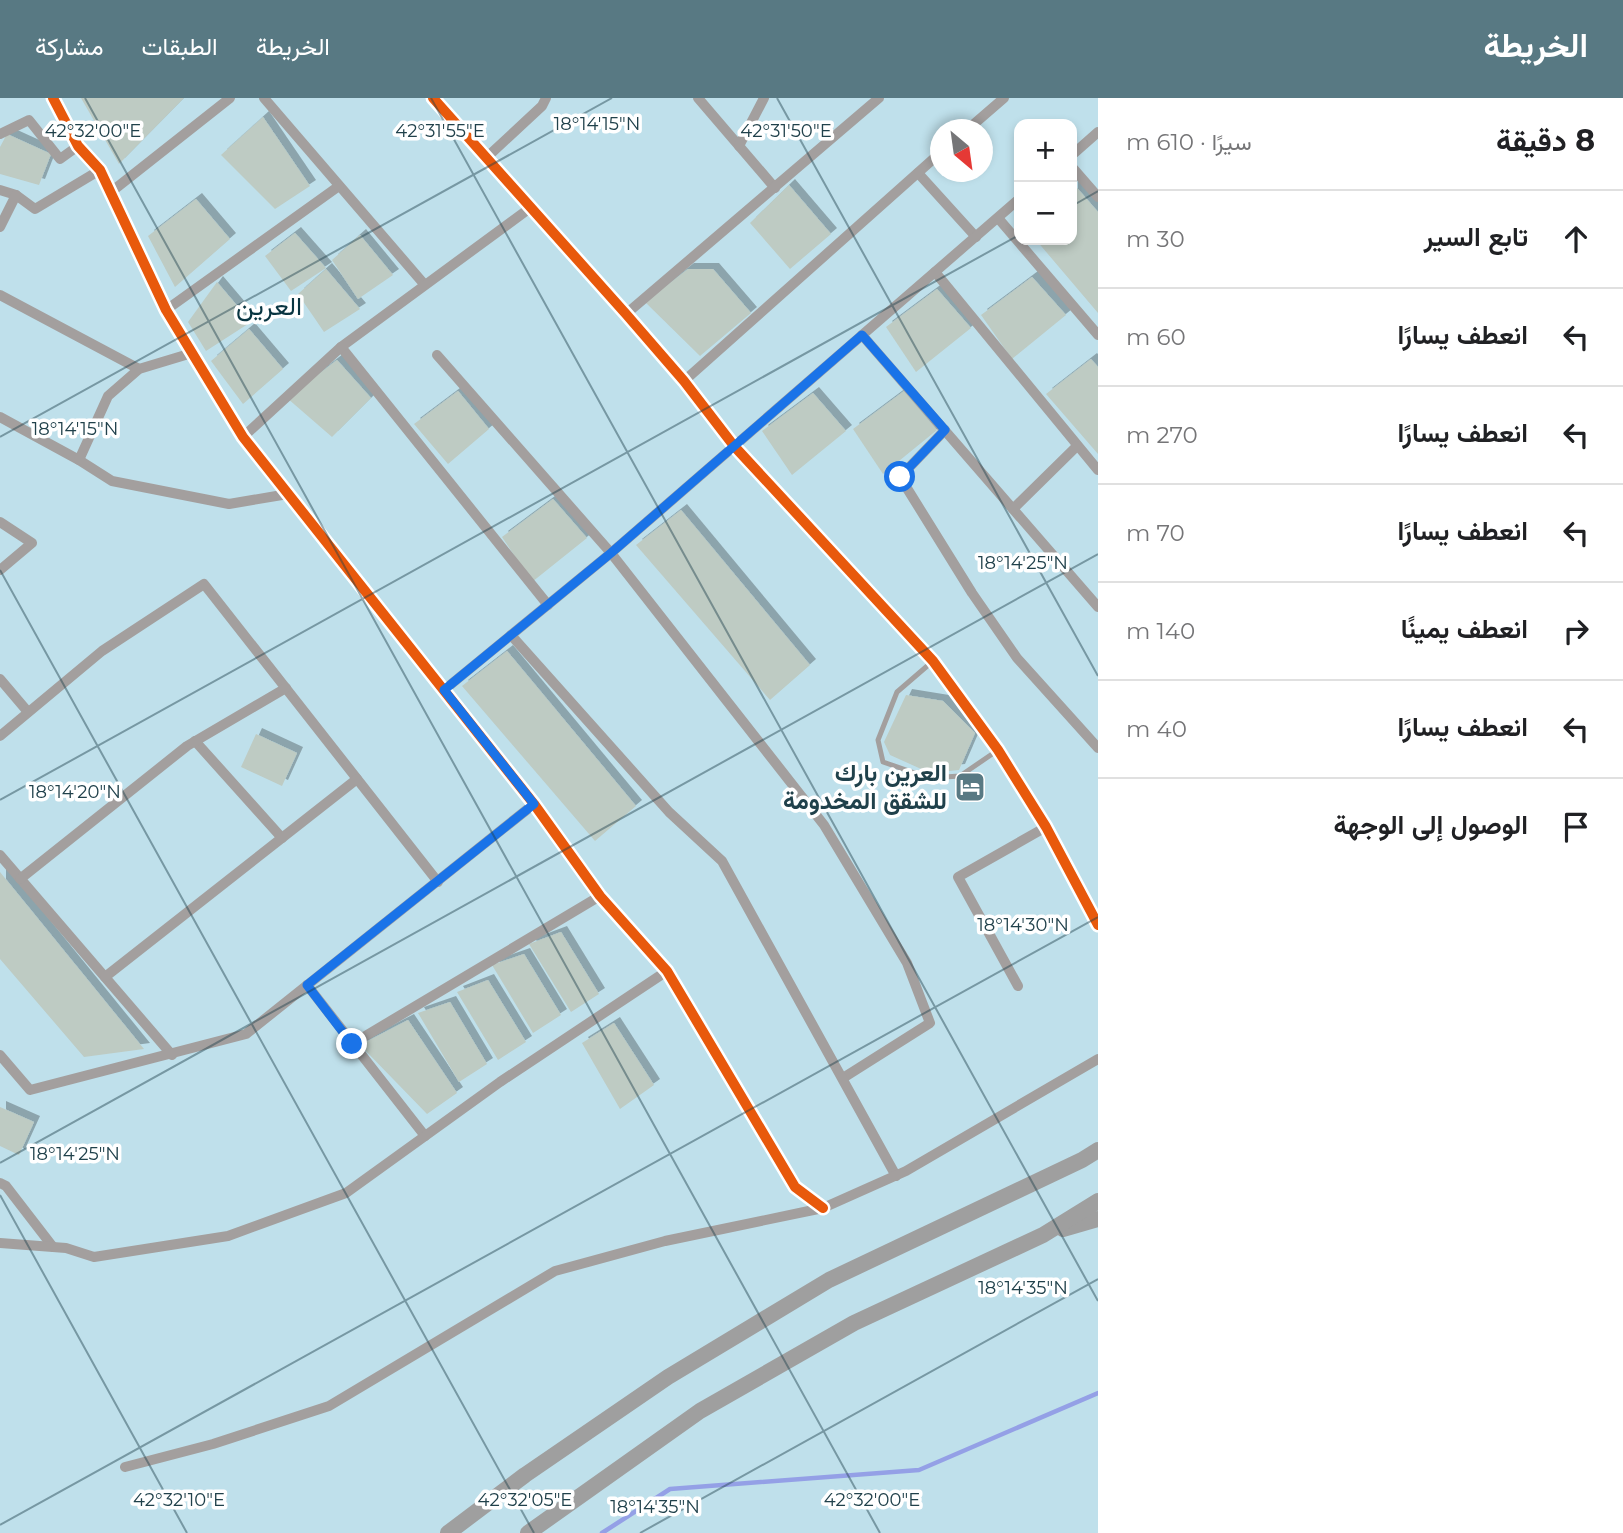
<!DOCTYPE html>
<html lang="ar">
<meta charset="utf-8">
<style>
body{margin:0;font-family:Montserrat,Vazirmatn,sans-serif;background:#f6f6f6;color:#202124;direction:rtl}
.controls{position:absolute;right:21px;top:21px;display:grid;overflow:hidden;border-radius:14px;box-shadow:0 4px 10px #0003}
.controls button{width:63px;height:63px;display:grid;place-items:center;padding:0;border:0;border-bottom:2px solid #e0e0e0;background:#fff;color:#202124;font:35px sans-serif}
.compass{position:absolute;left:930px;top:21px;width:63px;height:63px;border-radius:50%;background:#fff;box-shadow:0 4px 10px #0003;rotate:151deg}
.stop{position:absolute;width:21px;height:21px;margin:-16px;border:5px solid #1a73e8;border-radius:50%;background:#fff}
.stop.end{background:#1a73e8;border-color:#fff;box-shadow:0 2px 7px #0008}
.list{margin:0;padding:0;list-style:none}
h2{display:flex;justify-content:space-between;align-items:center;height:91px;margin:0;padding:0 28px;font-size:30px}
h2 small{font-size:23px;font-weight:400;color:#757577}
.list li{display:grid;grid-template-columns:46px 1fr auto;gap:21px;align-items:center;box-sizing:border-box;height:98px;padding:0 28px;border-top:2px solid #e0e0e0}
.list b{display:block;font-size:26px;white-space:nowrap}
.list em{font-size:23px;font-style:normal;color:#757577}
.icon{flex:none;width:38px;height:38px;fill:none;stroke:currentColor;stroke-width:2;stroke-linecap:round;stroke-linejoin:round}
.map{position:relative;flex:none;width:1098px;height:1435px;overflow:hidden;direction:ltr}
header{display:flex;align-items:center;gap:42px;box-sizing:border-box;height:98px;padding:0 35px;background:#587983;color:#fff}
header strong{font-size:33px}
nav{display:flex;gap:38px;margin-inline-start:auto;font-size:24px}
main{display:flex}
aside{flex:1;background:#fff}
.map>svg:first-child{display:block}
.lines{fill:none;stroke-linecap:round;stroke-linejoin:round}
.stream{stroke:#94a0e6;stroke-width:4.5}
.building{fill:#becbc3;filter:url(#shadow)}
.lane{stroke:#a39f9e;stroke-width:5}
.street{stroke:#a39f9e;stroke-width:10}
.secondary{stroke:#9f9f9f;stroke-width:16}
.cycleway-casing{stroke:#fff;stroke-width:15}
.cycleway{stroke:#e8590c;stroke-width:10}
.route{stroke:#1a73e8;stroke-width:9}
.ticks{fill:none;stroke:#20414b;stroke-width:2;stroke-opacity:0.45}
.labels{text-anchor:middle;stroke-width:7;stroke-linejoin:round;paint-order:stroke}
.poi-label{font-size:24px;font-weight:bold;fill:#20414b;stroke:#fff;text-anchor:end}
.neighbourhood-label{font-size:26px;fill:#083541;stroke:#fff}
.ticks-label{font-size:18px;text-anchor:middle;fill:#20414b;stroke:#fff;stroke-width:7;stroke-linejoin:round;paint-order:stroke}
</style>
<header>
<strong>الخريطة</strong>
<nav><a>الخريطة</a><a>الطبقات</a><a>مشاركة</a></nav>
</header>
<main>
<aside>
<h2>8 دقيقة<small>سيرًا · 610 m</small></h2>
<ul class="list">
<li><svg class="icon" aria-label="ahead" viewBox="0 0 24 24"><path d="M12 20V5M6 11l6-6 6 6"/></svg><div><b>تابع السير</b></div><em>30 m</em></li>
<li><svg class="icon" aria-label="left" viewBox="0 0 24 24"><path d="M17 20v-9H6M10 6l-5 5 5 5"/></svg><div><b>انعطف يسارًا</b></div><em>60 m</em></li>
<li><svg class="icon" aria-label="left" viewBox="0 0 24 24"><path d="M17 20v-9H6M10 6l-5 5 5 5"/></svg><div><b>انعطف يسارًا</b></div><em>270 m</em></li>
<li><svg class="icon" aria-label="left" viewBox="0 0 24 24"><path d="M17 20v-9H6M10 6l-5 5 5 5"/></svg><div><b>انعطف يسارًا</b></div><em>70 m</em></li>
<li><svg class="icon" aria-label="right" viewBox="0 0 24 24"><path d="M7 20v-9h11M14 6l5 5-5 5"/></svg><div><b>انعطف يمينًا</b></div><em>140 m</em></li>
<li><svg class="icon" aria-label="left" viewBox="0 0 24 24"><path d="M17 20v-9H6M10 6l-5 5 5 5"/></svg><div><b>انعطف يسارًا</b></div><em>40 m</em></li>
<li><svg class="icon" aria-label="arrive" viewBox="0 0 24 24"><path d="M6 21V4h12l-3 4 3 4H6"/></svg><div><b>الوصول إلى الوجهة</b></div></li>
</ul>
</aside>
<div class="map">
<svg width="1098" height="1435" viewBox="0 0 1098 1435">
<defs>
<filter id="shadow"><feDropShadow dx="6" dy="-6" stdDeviation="0" flood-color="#0004"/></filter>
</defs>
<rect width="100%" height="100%" fill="#bfe0eb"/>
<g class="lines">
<!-- stream -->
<path class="stream" d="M602,1435l68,-44 249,-19 179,-77"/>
</g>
<!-- building -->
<g class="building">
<path d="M81,0h103l-65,66z"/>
<path d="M263,19l47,69 -35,23 -54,-54z"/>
<path d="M7,36l44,20 -12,31 -39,-11v-27z"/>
<path d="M1072,84l26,30v101l-62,-73h36z"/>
<path d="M789,87l42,49 -41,35 -40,-46z"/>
<path d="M196,101l34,40 -55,48 -27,-51z"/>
<path d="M295,135l31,35 -35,23 -26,-35z"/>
<path d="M360,137l33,40 -35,24 -26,-39z"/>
<path d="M326,171l34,40 -36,23 -26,-38z"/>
<path d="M688,171h25l38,44 -51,43 -55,-54z"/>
<path d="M1032,179l34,38 -54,44 -31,-44z"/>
<path d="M217,184l34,40 -45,29 -18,-29z"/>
<path d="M937,191l34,39 -55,44 -30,-45z"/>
<path d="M249,231l34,40 -40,35 -32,-43z"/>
<path d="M1091,261l7,8v87l-52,-60z"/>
<path d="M337,262l34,38 -39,39 -45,-39z"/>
<path d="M458,293l31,38 -41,35 -34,-40z"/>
<path d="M904,293l33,39 -54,44 -30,-45z"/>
<path d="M813,295l33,38 -54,44 -30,-44z"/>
<path d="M553,401l34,39 -55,44 -30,-45z"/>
<path d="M681,412l129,155 -40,35 -134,-155z"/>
<path d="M507,553l129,155 -41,35 -133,-155z"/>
<path d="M906,597l37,6 32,32 -16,37 -29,3 -40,-18 -6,-13z"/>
<path d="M256,636l41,19 -15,33 -41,-19z"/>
<path d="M0,774l144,177 -60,8 -84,-98z"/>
<path d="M561,834l38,62 -28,18 -42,-68z"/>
<path d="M524,856l37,61 -28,18 -41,-68z"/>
<path d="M488,882l38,62 -28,18 -41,-68z"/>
<path d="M450,904l37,62 -28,18 -41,-69z"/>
<path d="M408,922l49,73 -30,21 -67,-69z"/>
<path d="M614,925l40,62 -34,24 -38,-66z"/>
<path d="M0,1009l34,15 -15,33 -19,-9z"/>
</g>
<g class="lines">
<!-- lane -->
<path class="lane" d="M933,563l-36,31 -19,48 5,22 46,16 31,-2 38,-26"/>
<!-- street -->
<g class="street">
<path d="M53,0l25,48 22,24 66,140 77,127 291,367 66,92 67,75 128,216 28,21"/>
<path d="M264,0l160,186"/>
<path d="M433,0l193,216 58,67 50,65 199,215 65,89 48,77 52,98"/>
<path d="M698,0l77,90"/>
<path d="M967,32l37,-32"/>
<path d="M0,36l29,-14 31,39 18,-13"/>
<path d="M739,48l25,-48"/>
<path d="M1072,57l26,-23"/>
<path d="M485,61l57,-53 4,-8"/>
<path d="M1072,69l26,30"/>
<path d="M918,75l58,64"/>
<path d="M0,92l16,5 19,14 65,-39"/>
<path d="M111,94l119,-94"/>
<path d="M998,120l100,117"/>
<path d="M0,129l16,-32"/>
<path d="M935,174l163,198"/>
<path d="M0,197l139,74"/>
<path d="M166,212l173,-124"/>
<path d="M626,216l253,-216"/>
<path d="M862,237l236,272"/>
<path d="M341,249l207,258"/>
<path d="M437,257l174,198 213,272 83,138 23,60 -87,55"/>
<path d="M684,283l256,-228"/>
<path d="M0,319l79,43 33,21 117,23 59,-10"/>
<path d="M945,332l-45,47 72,116 45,65 81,90"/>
<path d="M243,339l98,-90 189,-139"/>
<path d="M79,362l29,-64 31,-27 53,-16"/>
<path d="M1013,411l64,-63"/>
<path d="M0,424l32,21 -32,27"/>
<path d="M511,537l158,177 53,49 174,315"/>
<path d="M0,581l28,33"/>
<path d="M444,592l167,-137 408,-354"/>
<path d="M0,638l102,-85 102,-67 234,298"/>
<path d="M195,643l87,97"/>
<path d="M0,757l172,200"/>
<path d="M20,781l167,-133 99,-58"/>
<path d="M105,879l252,-198"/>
<path d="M307,887l118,151"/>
<path d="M1018,888l-60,-109 88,-50"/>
<path d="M352,946l248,-148"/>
<path d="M0,957l30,35 216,-56 288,-230"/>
<path d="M0,1085l6,3 47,61"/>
<path d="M0,1145l66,5 28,9 134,-21 118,-43 154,-111 167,-111"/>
<path d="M125,1369l88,-23 116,-38 226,-135 110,-30 158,-33 83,-37 192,-112"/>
</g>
<!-- secondary -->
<g class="secondary">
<path d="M1063,1131l35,-10"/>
<path d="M448,1435l77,-58 143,-98 161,-97 253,-120 16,-10"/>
<path d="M528,1435l172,-122 154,-88 189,-88 55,-34"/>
</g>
<!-- cycleway casing -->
<g class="cycleway-casing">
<g id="cycleway">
<path d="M53,0l25,48 22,24 66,140 77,127 291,367 66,92 67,75 128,216 28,21"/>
<path d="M433,0l193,216 58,67 50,65 199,215 65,89 48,77 52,98"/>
</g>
</g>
<!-- cycleway -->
<use href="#cycleway" class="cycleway"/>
</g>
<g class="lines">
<!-- route -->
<path class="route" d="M352,946l-45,-59 227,-181 -90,-114 167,-137 251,-218 83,95 -45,47"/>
</g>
<!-- ticks -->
<path class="ticks" d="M85,0l795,1435M431,0l667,1203M777,0l321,578M1072,108l26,-15M0,339l612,-339M0,472l534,963M0,702l1019,-565M0,1065l1098,-609M0,1097l187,338M0,1427l1098,-608M640,1435l458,-254"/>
<!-- icons -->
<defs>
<g id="hotel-square" transform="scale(1.575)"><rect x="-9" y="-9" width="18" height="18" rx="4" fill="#587983" stroke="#fff"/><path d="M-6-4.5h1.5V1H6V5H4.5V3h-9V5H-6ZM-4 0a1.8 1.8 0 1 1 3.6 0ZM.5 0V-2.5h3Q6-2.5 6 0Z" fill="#fff"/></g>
</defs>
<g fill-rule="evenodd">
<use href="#hotel-square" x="970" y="689"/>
</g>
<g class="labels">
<!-- poi labels -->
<g class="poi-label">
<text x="947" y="683">العرين بارك<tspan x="947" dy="28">للشقق المخدومة</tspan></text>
</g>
<!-- neighbourhood labels -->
<g class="neighbourhood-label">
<text x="269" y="217">العرين</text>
</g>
</g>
<g class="ticks-label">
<text x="597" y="32">18°14'15"N</text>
<text x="93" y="39">42°32'00"E</text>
<text x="440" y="39">42°31'55"E</text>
<text x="786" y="39">42°31'50"E</text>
<text x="75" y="337">18°14'15"N</text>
<text x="1023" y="471">18°14'25"N</text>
<text x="75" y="700">18°14'20"N</text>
<text x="1023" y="833">18°14'30"N</text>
<text x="75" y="1062">18°14'25"N</text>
<text x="1023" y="1196">18°14'35"N</text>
<text x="179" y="1408">42°32'10"E</text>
<text x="525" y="1408">42°32'05"E</text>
<text x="872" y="1408">42°32'00"E</text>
<text x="655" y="1415">18°14'35"N</text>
</g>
</svg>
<div class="controls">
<button>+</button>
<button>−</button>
</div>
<svg class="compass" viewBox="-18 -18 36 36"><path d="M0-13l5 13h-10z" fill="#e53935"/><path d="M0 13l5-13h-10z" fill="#757577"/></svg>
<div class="stop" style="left:900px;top:379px"></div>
<div class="stop end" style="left:352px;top:946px"></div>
</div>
</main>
